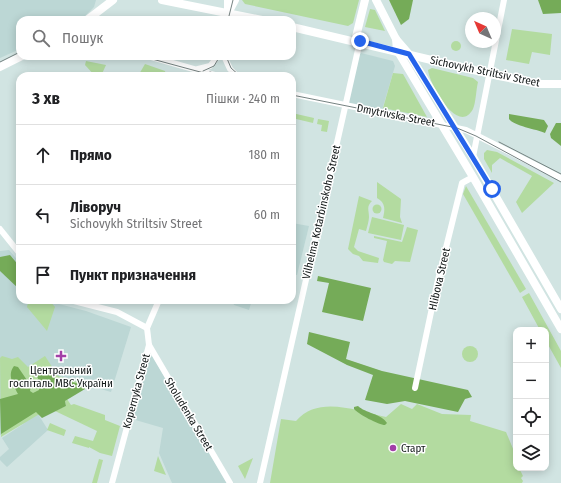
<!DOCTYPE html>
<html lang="uk">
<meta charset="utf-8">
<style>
body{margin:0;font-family:"Fira Sans Condensed",sans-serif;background:#f2f2f2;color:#202124}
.controls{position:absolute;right:12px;bottom:12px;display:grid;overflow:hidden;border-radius:8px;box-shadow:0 2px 10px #0003}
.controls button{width:36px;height:36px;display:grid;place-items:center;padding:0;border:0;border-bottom:1px solid #e0e0e0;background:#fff;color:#202124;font:20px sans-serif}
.compass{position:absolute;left:465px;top:12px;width:36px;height:36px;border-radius:50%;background:#fff;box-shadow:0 2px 10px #0003;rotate:316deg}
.stop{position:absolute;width:12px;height:12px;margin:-9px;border:3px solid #2563eb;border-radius:50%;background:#fff}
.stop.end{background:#2563eb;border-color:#fff;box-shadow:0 1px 4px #0008}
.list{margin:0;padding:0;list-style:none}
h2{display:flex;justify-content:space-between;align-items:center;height:52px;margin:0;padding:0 16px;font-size:17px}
h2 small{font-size:13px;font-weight:400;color:#757577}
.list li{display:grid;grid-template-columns:26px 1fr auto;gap:12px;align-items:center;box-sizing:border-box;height:60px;padding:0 16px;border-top:1px solid #e0e0e0}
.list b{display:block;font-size:15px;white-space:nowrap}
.list p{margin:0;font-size:13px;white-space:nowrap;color:#757577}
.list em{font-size:13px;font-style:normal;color:#757577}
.icon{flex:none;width:22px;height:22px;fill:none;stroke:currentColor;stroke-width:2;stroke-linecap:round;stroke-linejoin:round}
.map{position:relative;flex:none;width:561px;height:483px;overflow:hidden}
.search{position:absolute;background:#fff;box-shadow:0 2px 10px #0003;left:16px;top:16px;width:280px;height:44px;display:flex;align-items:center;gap:10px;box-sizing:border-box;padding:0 14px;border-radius:12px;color:#757577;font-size:15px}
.panel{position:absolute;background:#fff;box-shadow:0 2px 10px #0003;left:16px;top:72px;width:280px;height:232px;border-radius:12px}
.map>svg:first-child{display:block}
.built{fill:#bcd7d5}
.green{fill:#b3dba0}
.forest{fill:#75ab58}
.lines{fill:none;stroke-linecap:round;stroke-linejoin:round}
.minor{stroke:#fff;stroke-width:6}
.major{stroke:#fff;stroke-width:8}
.tram{stroke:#768382;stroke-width:1}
.route{stroke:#2563eb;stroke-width:5}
.poi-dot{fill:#a240a7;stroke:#fff;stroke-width:1.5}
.labels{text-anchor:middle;stroke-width:3;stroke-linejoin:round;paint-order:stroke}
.street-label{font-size:11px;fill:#121818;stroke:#fff}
.poi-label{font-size:11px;fill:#121818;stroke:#fff}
</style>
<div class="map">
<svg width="561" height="483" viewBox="0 0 561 483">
<rect width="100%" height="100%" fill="#d1e4e2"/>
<!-- built -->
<g class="built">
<path d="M0,0h96l-2,7 -13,13h-61v29l-20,9z"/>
<path d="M361,53l32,8 2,5 -13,44 -35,-7 11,-47z"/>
<path d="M292,223l17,3 -12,49 -5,-1z"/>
<path d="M9,250l11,13v37h33l6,4 27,7 45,16 -20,65 -24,-7 -49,29 10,16 -41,37 -7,-7v-3l9,-8 -7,-11 23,-15 -25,12v-184z"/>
<path d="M232,300h20l-3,10 -15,-5z"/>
<path d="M152,356l1,1 74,126h-55l-13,-30 4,-25 -31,-9 15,-60z"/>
</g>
<!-- green -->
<g class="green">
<path d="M242,0h117l-6,23 -5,3 -103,-22z"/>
<path d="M370,9l5,1 10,21 -20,-4z"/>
<path d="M512,29l40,5 -2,21 -18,-3 -3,12 -23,-4z"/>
<circle cx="456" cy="46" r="5"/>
<path d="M86,61l20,4 -5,11h-6l-10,-11z"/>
<path d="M145,64l20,7 1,5h-28z"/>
<path d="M432,68l41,10 5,4c-2,8 -2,20 -5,27 -15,28 -44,-26 -45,-39z"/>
<path d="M393,73l10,1 24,43 -44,-9z"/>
<path d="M292,113l22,5 -1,5 -21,-5z"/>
<path d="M318,119l11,2 -2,11 -6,-1 1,-6 -5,-1z"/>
<path d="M487,150l10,2 57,31 -32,30 -6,-11 16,-26 -32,-18 -8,7v8l-8,-14v-6z"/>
<path d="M377,182l24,17 -1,18 2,6 -19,-5c2,-8 3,-15 -6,-20z"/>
<path d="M466,186l60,103 -6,4 -57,-99z"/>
<path d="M359,196l13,5c-6,6 -3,9 -3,16 0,4 -2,10 -3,14l-7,-2 -5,18 4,4 21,7 -1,5 -15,-2 -4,-5 -6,-2 -5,-5z"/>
<circle cx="377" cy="209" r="4.5"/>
<path d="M372,217l32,8 -3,15 -33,-7z"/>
<path d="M407,227l11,3 -8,32 -15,-1 -3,3 -8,-2 -1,-2 4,-19 -13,-3v-2l28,6z"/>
<path d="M529,293l32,58v17l-15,-27v-11h-6l-18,-33z"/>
<path d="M45,300l5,1 5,6 -8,24 -20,-24 1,-4z"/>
<circle cx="470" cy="354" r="8"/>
<path d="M2,356l10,3 6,-2 10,10 17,-11 13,20 30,9 -87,52 -1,-79z"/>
<path d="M67,399l4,6 3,-1 31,11v5l15,6 -8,30 -12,-3 -11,-6v1l-17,-5 3,-7 18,5 4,-10 -42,-20 11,-5 -1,-5z"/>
<path d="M401,404l11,5 5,-5 25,10 29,1 -1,6 36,11 10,24v12h3l4,8 -2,2 2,3 -1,2h-252l11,-64 15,2c23,-26 60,-10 90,-4z"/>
<path d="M50,423l16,7 -2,6 -17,-6z"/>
<path d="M158,456l8,19 -12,-4z"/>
<path d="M253,458l-8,21 -7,-13z"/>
<path d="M99,459l4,1 -6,23h-5z"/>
</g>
<!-- forest -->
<g class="forest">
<path d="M389,0h24l-4,19 -8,6z"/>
<path d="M538,0h23v13l-18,1z"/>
<path d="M509,114l35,6 4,6 -3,7c-9,-4 -31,-7 -36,-14z"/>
<path d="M556,123h5v23l-10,-8 -1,-4z"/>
<path d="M10,255l10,12v23l-20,-19v-14z"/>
<path d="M318,276l53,12 -8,33 -41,-9 7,-29 -12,-2z"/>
<path d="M309,332l41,10 -4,17 36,12 86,19 4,7 -7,2 -7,13 -53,-11 -18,3 -22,-4 8,-25 -26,-10 -40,-21z"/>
<path d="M14,366l4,1 13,19 -1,5 3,2 6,-3 1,-7 -4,-9 12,-6 6,10 30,7 1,4 -20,12 1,5 -24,12 -6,-6 -35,22 -1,-35 18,-5c-5,-10 -11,-19 -4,-28z"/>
<path d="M358,406c7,7 24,8 29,17l-2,2c-6,0 -27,-11 -31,-16v-2z"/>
</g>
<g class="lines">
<!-- minor -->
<g class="minor">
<path d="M148,56l70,20"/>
<path d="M224,56l6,13 7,7"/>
<path d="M198,69l12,-3 8,-10"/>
<path d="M292,94l174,36 95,48"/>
<path d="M473,157l31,-157"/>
<path d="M0,229l20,25"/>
<path d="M70,300l47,12 30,16"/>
<path d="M149,345l81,138"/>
<path d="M415,388l22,-104 25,-101 11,-6"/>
<path d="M112,483l37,-138 -2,-17 12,-28"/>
<path d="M260,483l100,-442"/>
</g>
<!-- major -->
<g class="major">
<path d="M162,0l100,20"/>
<path d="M228,0v13"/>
<path d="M376,0l20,39 13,15 64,103 88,152"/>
<path d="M228,13l7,-13"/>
<path d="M87,20l26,-20"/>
<path d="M292,27l207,49 39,8h23"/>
<path d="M396,39l1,11 76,127 88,152"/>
<path d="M355,41l10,-41"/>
<path d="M0,67l22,-11"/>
</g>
<!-- tram -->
<g class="tram">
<path d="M228,20l5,-20"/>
<path d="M141,56l74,20"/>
<path d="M226,56l5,12 9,8"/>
<path d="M0,62l20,-10"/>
<path d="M203,71l11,-5 6,-10"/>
<path d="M210,72l15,4"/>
<path d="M292,95l165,33 19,8 85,46"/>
<path d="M499,142l62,32"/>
</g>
</g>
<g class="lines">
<!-- route -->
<path class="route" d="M360,41l49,13 83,135"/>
</g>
<!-- markers -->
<g class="poi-dot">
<path d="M59 350h4v4h4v4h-4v4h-4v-4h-4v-4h4z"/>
<circle cx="393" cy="448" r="4"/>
</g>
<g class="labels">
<!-- street labels -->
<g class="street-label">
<text transform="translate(485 71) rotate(12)" y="4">Sichovykh Striltsiv Street</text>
<text transform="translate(396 115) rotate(11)" y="4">Dmytrivska Street</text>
<text transform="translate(321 212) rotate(-77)" y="4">Vilhelma Kotarbinskoho Street</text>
<text transform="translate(439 279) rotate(-77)" y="4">Hlibova Street</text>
<text transform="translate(136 391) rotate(-75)" y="4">Kopernyka Street</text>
<text transform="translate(189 414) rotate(59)" y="4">Sholudenka Street</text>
</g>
<!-- poi labels -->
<g class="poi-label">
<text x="61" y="374">Центральний<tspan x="61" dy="13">госпіталь МВС України</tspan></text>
<text x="401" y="452" text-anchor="start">Старт</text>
</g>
</g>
</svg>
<div class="controls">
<button>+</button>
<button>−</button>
<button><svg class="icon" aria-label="locate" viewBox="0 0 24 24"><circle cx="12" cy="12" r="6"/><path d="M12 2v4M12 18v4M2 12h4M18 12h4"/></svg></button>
<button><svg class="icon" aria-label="layers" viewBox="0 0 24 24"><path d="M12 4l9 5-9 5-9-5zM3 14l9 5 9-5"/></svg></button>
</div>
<svg class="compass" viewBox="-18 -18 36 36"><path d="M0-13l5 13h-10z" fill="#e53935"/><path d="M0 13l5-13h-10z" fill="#757577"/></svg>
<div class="stop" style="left:492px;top:189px"></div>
<div class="stop end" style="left:360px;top:41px"></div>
<div class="search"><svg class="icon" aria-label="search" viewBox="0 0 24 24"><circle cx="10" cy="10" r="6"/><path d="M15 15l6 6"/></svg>Пошук</div>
<section class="panel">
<h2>3 хв<small>Пішки · 240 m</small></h2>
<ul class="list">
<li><svg class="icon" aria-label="ahead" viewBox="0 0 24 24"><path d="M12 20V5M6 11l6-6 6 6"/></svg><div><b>Прямо</b></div><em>180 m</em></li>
<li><svg class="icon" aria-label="left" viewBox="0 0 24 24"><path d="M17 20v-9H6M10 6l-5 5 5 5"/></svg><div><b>Ліворуч</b><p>Sichovykh Striltsiv Street</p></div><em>60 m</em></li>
<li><svg class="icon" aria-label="arrive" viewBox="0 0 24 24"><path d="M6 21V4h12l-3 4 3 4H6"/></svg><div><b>Пункт призначення</b></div></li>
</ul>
</section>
</div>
